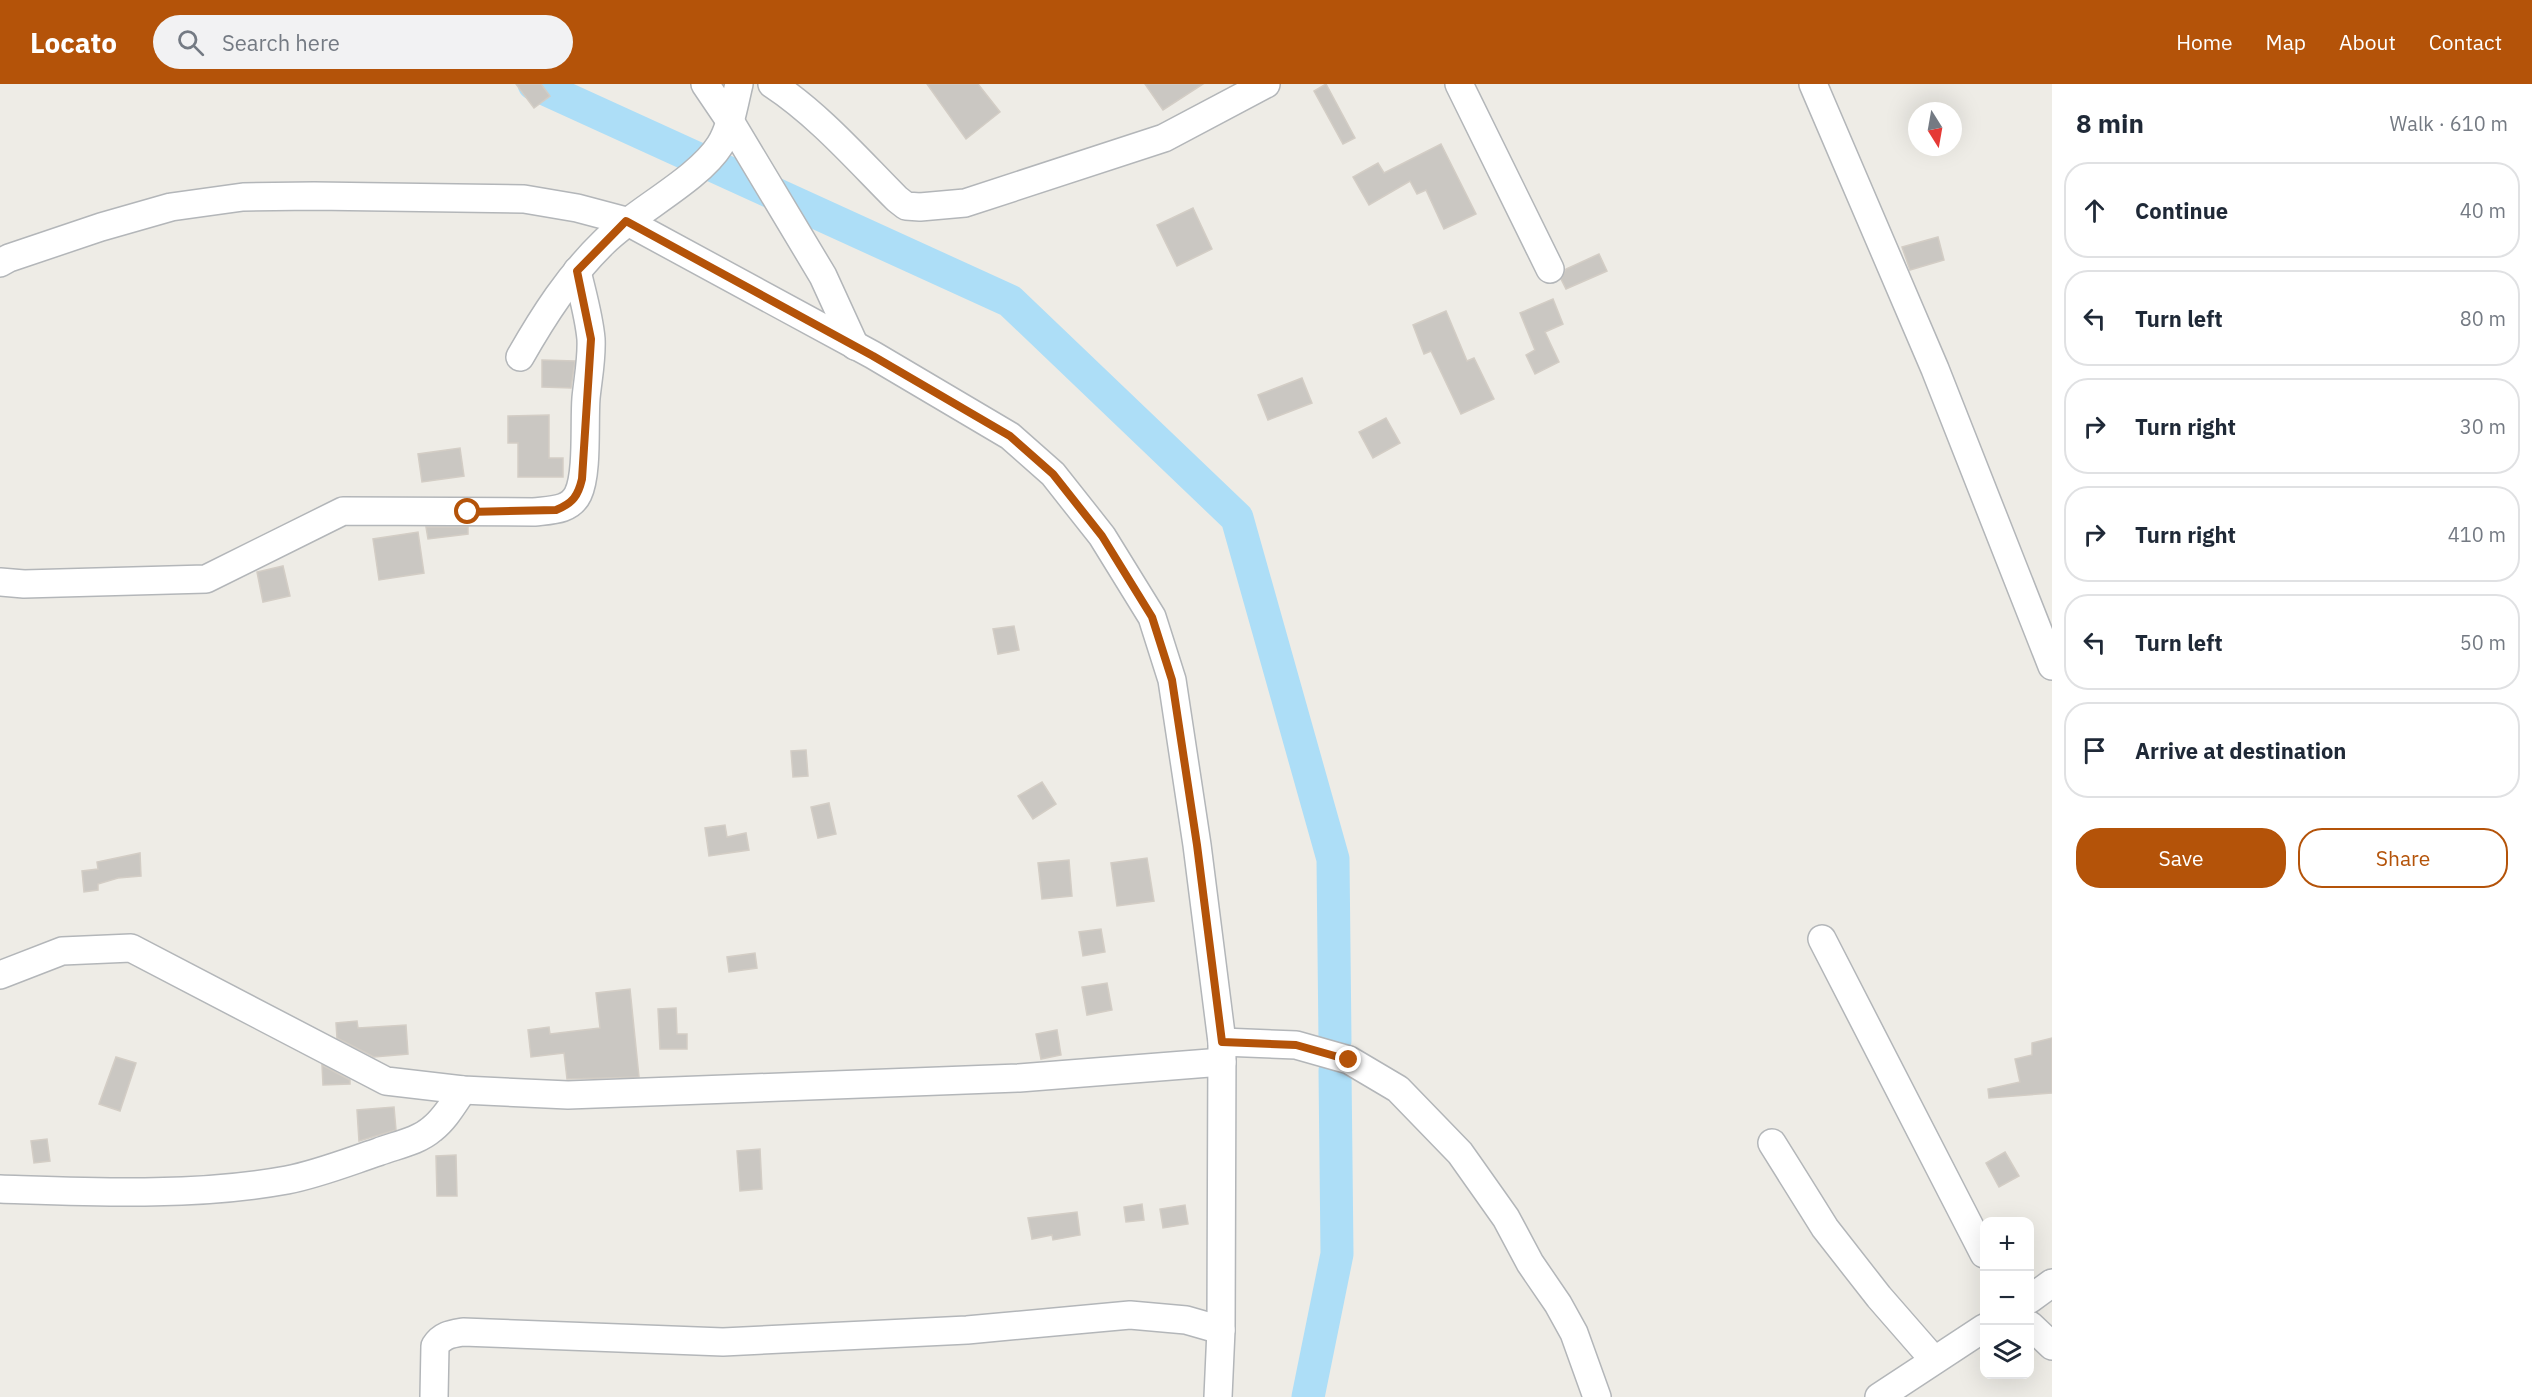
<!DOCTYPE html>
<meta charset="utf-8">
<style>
body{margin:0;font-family:"IBM Plex Sans",sans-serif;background:#f2f2f3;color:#1f2937}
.controls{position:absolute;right:18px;bottom:18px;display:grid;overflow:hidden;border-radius:12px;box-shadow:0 6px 24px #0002}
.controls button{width:54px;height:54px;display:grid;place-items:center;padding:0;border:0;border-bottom:2px solid #e0e1e3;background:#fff;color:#1f2937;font:30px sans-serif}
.compass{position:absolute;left:1908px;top:18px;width:54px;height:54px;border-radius:50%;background:#fff;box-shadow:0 6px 24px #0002;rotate:169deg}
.stop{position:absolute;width:18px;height:18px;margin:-14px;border:4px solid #b45309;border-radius:50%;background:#fff}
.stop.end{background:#b45309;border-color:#fff;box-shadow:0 2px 6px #0008}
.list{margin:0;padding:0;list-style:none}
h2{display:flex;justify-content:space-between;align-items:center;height:78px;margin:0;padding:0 24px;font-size:26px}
h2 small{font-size:20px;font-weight:400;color:#747a83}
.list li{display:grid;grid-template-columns:39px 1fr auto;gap:18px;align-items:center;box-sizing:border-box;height:96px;margin:0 12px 12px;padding:0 12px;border:2px solid #e0e1e3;border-radius:24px}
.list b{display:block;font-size:22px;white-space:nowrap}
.list em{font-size:20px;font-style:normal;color:#747a83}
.actions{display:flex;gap:12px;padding:18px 24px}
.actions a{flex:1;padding:14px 0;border:2px solid #b45309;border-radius:24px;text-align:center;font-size:21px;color:#b45309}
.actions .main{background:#b45309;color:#fff}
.icon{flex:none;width:33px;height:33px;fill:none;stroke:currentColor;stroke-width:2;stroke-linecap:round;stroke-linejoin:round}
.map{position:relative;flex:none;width:2052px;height:1313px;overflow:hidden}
header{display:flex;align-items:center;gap:36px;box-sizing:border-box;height:84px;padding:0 30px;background:#b45309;color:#fff}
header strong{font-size:28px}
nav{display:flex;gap:33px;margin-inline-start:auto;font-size:21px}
.search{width:420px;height:54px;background:#f2f2f3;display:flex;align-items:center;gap:15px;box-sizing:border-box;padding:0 21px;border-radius:33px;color:#747a83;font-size:22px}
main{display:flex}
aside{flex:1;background:#fff}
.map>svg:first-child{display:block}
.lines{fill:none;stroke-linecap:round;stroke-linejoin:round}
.river{stroke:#addef7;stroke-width:33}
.building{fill:#cac7c2;stroke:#d3cdc5;stroke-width:1.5}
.minor-casing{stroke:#b3b6b9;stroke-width:30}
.minor{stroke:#fff;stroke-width:27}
.route{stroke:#b45309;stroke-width:8}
</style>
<header>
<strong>Locato</strong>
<div class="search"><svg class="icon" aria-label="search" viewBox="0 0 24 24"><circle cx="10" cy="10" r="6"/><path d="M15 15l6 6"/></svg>Search here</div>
<nav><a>Home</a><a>Map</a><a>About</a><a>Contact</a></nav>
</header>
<main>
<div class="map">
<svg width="2052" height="1313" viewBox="0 0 2052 1313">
<rect width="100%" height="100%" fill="#eeece6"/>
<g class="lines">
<!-- river -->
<g class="river">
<path d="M534,0l476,217 227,217 96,341 2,182"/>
<path d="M1308,1313l29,-143 -2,-183"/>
</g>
</g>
<!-- building -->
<g class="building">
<path d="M516,0h25l9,12 -16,12z"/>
<path d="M927,0h51l22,28 -34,27z"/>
<path d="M1145,0h58l-40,26z"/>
<path d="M1326,0l29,54 -12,6 -29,-53z"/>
<path d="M1441,60l35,70 -32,15 -18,-39 -9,4 -7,-13 -41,24 -16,-28 25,-14 6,10z"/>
<path d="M1193,124l19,41 -35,17 -20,-41z"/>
<path d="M1938,153l6,23 -34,10 -8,-23z"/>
<path d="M1599,170l8,17 -41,18 -5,-10 5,-10z"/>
<path d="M1553,215l10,25 -18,8 14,30 -24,12 -9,-19 9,-5 -15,-37z"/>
<path d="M1446,227l21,50 7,-3 20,41 -33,15 -30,-63 -7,3 -11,-29z"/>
<path d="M542,276l33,1 -4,27 -29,-1z"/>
<path d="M1302,294l10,25 -44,17 -10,-25z"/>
<path d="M549,331v43h14v19h-45v-34h-10v-27z"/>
<path d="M1386,334l14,25 -27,15 -14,-26z"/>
<path d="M460,364l4,28 -42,6 -4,-28z"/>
<path d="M426,443h42v7l-40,5z"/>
<path d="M418,448l6,41 -45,7 -6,-41z"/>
<path d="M283,482l7,30 -27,6 -6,-30z"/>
<path d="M1014,542l5,24 -21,4 -5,-25z"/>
<path d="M806,666l2,26 -15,1 -2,-26z"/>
<path d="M1042,698l14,22 -23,15 -15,-23z"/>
<path d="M829,719l7,31 -18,4 -7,-31z"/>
<path d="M725,741l2,12 19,-4 3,17 -40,6 -4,-28z"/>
<path d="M140,769l1,23 -23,2 -20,6v6l-14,2 -2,-21 16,-2 -1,-7z"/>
<path d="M1147,774l7,43 -37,5 -6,-43z"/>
<path d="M1069,776l3,36 -30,3 -4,-36z"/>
<path d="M1101,845l4,23 -22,4 -4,-24z"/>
<path d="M755,869l2,15 -28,4 -2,-15z"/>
<path d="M1107,899l5,27 -25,5 -5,-28z"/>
<path d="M630,905l9,88 -72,2 -3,-26 -33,4 -3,-27 21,-3 1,7 50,-6 -4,-35z"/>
<path d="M676,924l1,26h10v15h-27l-2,-40z"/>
<path d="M357,937l1,7 48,-3 2,29 -34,3 -37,-19 -1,-15z"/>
<path d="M1057,946l4,25 -20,4 -5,-25z"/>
<path d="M2052,954v55l-63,5 -1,-9 32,-7 -5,-23 17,-4v-12z"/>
<path d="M116,973l20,6 -16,48 -21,-7z"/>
<path d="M322,981l28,15v4l-27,1z"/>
<path d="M394,1023l2,23 -37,11 -2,-31z"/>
<path d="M47,1055l3,22 -16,2 -3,-22z"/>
<path d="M760,1065l2,40 -22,2 -3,-40z"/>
<path d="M2005,1068l14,24 -20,11 -13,-24z"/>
<path d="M456,1071l1,41h-20l-1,-40z"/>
<path d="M1142,1120l2,16 -18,2 -2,-15z"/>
<path d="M1185,1121l3,19 -25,4 -3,-19z"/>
<path d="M1077,1128l3,23 -27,5 -1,-5 -20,4 -4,-21z"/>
</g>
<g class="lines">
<!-- minor casing -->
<g class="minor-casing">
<g id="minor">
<path d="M705,0l25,37 93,155 32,70"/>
<path d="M772,0c47,31 85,75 125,115l9,7 14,1 45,-4 199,-65 102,-54"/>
<path d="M1459,0l91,185"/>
<path d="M1813,0l122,285 117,297"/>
<path d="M0,179l9,-5 92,-31 70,-20 72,-10 71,-1 210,3 53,9 49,13 247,134 137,81 43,38 49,62 50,81 20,63 25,165 25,197 -1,288 -3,67"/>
<path d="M520,273c24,-42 49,-81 84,-115 31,-31 94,-62 116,-97 11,-18 14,-41 19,-61"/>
<path d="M0,498l24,2 182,-5 137,-68 191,1c16,-2 36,-1 44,-18 10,-21 6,-71 8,-96 2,-20 6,-39 5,-59 -2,-23 -9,-46 -14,-68"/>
<path d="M1822,855l162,315"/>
<path d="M0,891l62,-24 69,-3 255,133 77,9 105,5 266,-10 185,-7 203,-16"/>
<path d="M1222,958l74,3 53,15 49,29 62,64 46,65 24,45 28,41 16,29 23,64"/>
<path d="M1772,1059l53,85 54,69 55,63"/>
<path d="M0,1105c94,3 194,8 287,-9 31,-6 61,-18 91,-28 18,-7 39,-10 54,-23 13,-10 22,-26 31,-39"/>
<path d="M2030,1215l22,-16"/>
<path d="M2030,1241l22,21"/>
<path d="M434,1313l1,-51c7,-11 16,-12 28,-14l260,10 244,-12 163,-15 56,5 35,10"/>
<path d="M1879,1313l105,-69"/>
</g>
</g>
<!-- minor -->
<use href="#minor" class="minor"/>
</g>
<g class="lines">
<!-- route -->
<path class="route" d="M468,428l88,-2c17,-7 22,-14 26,-31l9,-140 -14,-68 49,-50 247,135 137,80 43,38 49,62 50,81 20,63 25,165 25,197 74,3 53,15"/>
</g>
</svg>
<div class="controls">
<button>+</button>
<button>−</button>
<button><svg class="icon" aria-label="layers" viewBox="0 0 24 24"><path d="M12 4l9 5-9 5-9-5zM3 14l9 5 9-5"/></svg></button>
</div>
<svg class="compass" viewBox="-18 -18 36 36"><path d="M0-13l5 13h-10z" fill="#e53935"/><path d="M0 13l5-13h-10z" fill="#747a83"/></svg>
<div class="stop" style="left:468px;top:428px"></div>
<div class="stop end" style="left:1349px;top:976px"></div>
</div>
<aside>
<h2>8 min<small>Walk · 610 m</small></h2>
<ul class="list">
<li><svg class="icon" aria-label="ahead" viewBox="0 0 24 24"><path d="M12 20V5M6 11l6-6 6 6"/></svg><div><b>Continue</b></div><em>40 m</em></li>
<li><svg class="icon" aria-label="left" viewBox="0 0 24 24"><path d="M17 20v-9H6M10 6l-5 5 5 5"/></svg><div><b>Turn left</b></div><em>80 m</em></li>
<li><svg class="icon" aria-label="right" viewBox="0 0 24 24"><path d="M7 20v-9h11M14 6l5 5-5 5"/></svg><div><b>Turn right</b></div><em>30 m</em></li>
<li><svg class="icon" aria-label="right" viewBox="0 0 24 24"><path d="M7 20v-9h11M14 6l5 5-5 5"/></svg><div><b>Turn right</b></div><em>410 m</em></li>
<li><svg class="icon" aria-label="left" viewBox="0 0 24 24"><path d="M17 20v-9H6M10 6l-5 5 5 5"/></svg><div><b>Turn left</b></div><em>50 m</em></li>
<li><svg class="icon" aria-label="arrive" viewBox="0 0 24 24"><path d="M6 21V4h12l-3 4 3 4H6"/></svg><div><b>Arrive at destination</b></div></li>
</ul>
<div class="actions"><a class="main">Save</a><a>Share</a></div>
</aside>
</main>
